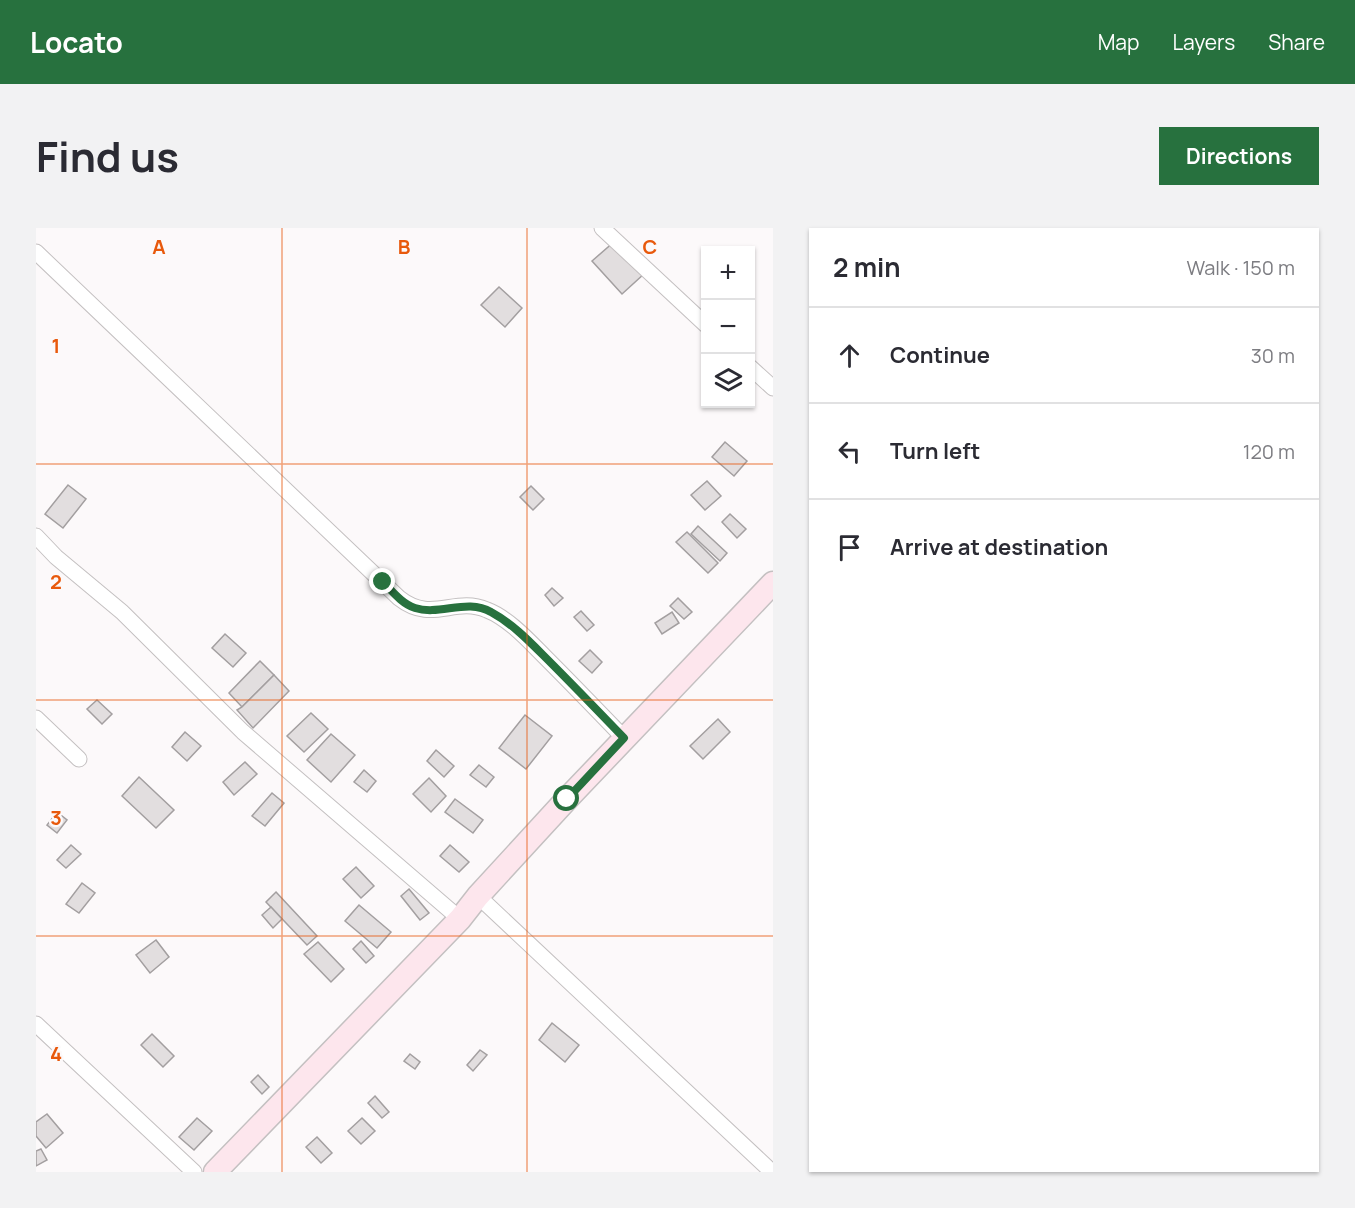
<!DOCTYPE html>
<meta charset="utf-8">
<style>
body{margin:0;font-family:Manrope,sans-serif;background:#f2f2f3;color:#2b2b33}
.controls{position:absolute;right:18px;top:18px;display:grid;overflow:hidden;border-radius:0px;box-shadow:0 2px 4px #0004}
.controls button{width:54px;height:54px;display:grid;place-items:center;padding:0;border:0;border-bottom:2px solid #e1e1e2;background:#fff;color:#2b2b33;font:30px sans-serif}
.stop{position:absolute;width:18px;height:18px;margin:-14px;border:4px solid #27713e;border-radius:50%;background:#fff}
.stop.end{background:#27713e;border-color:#fff;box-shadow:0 2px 6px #0008}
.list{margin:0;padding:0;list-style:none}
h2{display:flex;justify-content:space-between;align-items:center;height:78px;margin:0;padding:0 24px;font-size:26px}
h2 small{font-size:20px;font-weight:400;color:#7c7c81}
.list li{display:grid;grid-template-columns:39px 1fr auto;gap:18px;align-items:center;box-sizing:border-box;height:96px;padding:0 24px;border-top:2px solid #e1e1e2}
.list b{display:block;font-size:22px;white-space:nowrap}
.list em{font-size:20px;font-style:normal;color:#7c7c81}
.icon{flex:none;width:33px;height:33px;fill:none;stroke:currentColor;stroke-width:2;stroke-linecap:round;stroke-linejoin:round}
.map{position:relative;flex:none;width:737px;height:944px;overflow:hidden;border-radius:0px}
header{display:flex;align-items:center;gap:36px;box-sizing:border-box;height:84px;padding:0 30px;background:#27713e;color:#fff}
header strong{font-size:28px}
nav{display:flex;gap:33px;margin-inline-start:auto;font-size:21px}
.intro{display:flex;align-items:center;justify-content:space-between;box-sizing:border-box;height:144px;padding:0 36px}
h1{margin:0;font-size:42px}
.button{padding:15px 27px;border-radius:0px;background:#27713e;color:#fff;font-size:21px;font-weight:700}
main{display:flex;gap:36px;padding:0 36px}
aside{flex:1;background:#fff;border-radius:0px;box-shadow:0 2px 4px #0004}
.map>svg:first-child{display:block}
.building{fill:#e2dedf;stroke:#a39fa0;stroke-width:1.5}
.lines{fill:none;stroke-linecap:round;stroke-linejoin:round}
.minor-casing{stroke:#c4c0c1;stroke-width:17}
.secondary-casing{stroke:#c4c0c1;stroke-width:25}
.minor{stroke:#fff;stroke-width:15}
.secondary{stroke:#fde6ed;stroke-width:22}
.route{stroke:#27713e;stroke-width:8}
.grid{fill:none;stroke:#e8590c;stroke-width:1.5;stroke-opacity:0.55}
.grid-label{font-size:20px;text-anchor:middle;font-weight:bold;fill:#e8590c;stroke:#fcf9fa;stroke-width:4.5;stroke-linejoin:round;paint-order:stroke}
</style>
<header>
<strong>Locato</strong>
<nav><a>Map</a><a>Layers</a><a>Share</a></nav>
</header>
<div class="intro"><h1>Find us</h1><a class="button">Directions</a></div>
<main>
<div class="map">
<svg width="737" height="944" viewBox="0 0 737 944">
<rect width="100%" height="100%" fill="#fcf9fa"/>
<!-- building -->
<g class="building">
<path d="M579,13l30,32 -23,21 -30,-33z"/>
<path d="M463,59l23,21 -17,19 -24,-22z"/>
<path d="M689,214l22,19 -13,15 -22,-19z"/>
<path d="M671,253l14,15 -16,14 -14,-15z"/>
<path d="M32,257l18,14 -23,29 -18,-14z"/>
<path d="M495,258l13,13 -11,11 -13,-13z"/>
<path d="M694,286l16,15 -9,9 -15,-16z"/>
<path d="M662,298l29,27 -7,8 -29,-27z"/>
<path d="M651,304l31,31 -10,10 -32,-31z"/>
<path d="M516,360l11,10 -9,8 -9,-11z"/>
<path d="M642,370l14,14 -8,7 -14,-13z"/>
<path d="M545,383l13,14 -7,6 -13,-14z"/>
<path d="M636,384l7,11 -17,11 -7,-11z"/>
<path d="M189,406l21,19 -13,14 -21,-19z"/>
<path d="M554,422l12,12 -10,11 -13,-12z"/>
<path d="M224,433l14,14 -32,32 -13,-14z"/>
<path d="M238,447l15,16 -36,37 -16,-18 5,-3z"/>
<path d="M61,472l15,14 -10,10 -15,-15z"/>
<path d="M275,485l17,16 -24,23 -17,-16z"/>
<path d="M489,487l27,21 -26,33 -27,-21z"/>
<path d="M682,491l12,13 -27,27 -13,-13z"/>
<path d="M149,504l16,14 -14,15 -15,-14z"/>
<path d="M295,506l24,21 -24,27 -24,-22z"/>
<path d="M400,522l18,16 -10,11 -17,-16z"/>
<path d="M209,534l12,12 -23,21 -11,-13z"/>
<path d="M443,537l15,12 -8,10 -16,-12z"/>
<path d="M328,542l12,11 -9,11 -13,-10z"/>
<path d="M103,549l35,33 -18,18 -34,-32z"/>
<path d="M393,550l17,18 -15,16 -18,-18z"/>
<path d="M236,565l12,10 -19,23 -13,-10z"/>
<path d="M419,571l28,21 -10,13 -28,-21z"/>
<path d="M21,584l10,8 -10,13 -10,-8z"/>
<path d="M35,617l10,9 -15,14 -9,-8z"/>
<path d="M414,617l19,17 -10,10 -19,-16z"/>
<path d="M320,639l18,19 -13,12 -18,-19z"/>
<path d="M46,655l13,10 -16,20 -13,-9z"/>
<path d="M373,661l20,24 -9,7 -19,-24z"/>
<path d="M240,664l41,44 -10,9 -41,-43z"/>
<path d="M323,677l32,27 -14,16 -32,-27z"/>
<path d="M235,679l11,12 -9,9 -11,-13z"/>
<path d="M120,712l13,17 -19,16 -14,-18z"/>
<path d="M325,713l13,15 -8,7 -13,-14z"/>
<path d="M282,714l26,27 -13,13 -27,-28z"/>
<path d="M516,795l27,22 -14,17 -26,-22z"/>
<path d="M116,806l22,22 -11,11 -22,-22z"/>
<path d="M444,822l7,5 -14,16 -6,-6z"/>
<path d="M374,826l10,8 -5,7 -11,-8z"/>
<path d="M222,847l11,12 -7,7 -11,-12z"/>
<path d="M339,868l14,16 -7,6 -14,-15z"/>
<path d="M11,886l16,19 -17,15 -10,-12v-14z"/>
<path d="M161,890l15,13 -18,19 -15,-13z"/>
<path d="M326,890l13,13 -14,13 -13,-13z"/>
<path d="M281,909l15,16 -11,10 -15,-16z"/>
<path d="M5,921l6,11 -11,6v-15z"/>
</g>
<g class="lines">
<!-- minor casing -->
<g class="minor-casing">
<g id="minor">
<path d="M566,0l104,97"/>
<path d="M0,24l363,346c33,26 55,-2 88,12 21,8 41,30 57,46 27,27 54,55 80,82"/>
<path d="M714,139l23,21"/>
<path d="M0,308l20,21 66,55 121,120 217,187"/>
<path d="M0,490l43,41"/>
<path d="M442,668l294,276"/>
<path d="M0,796l158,148"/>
</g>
</g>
<!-- secondary casing -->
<g class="secondary-casing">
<path id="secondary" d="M179,944l245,-253 18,-23 89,-97 206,-216"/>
</g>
<!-- minor -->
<use href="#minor" class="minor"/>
<!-- secondary -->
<use href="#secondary" class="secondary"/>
</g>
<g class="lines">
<!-- route -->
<path class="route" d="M347,354c9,9 19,22 32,26 25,8 52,-10 76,4 22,12 39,30 56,47 26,26 52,53 77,79l-57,61"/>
</g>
<!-- grid -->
<path class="grid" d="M246,0v944M491,0v944M0,236h737M0,472h737M0,708h737"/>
<g class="grid-label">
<text x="123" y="26">A</text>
<text x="368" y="26">B</text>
<text x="614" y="26">C</text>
<text x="20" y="125">1</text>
<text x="20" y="361">2</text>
<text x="20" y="597">3</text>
<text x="20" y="833">4</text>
</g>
</svg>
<div class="controls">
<button>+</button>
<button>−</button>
<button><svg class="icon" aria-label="layers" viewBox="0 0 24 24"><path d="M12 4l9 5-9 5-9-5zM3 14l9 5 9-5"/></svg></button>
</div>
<div class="stop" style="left:531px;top:571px"></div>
<div class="stop end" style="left:347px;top:354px"></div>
</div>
<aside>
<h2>2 min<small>Walk · 150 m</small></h2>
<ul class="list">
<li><svg class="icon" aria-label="ahead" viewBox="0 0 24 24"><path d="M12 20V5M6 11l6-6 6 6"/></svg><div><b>Continue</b></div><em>30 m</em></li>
<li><svg class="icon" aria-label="left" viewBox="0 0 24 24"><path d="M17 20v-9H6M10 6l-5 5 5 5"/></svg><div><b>Turn left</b></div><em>120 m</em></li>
<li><svg class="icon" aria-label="arrive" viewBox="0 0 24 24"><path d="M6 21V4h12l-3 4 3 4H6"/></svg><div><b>Arrive at destination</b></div></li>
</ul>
</aside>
</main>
